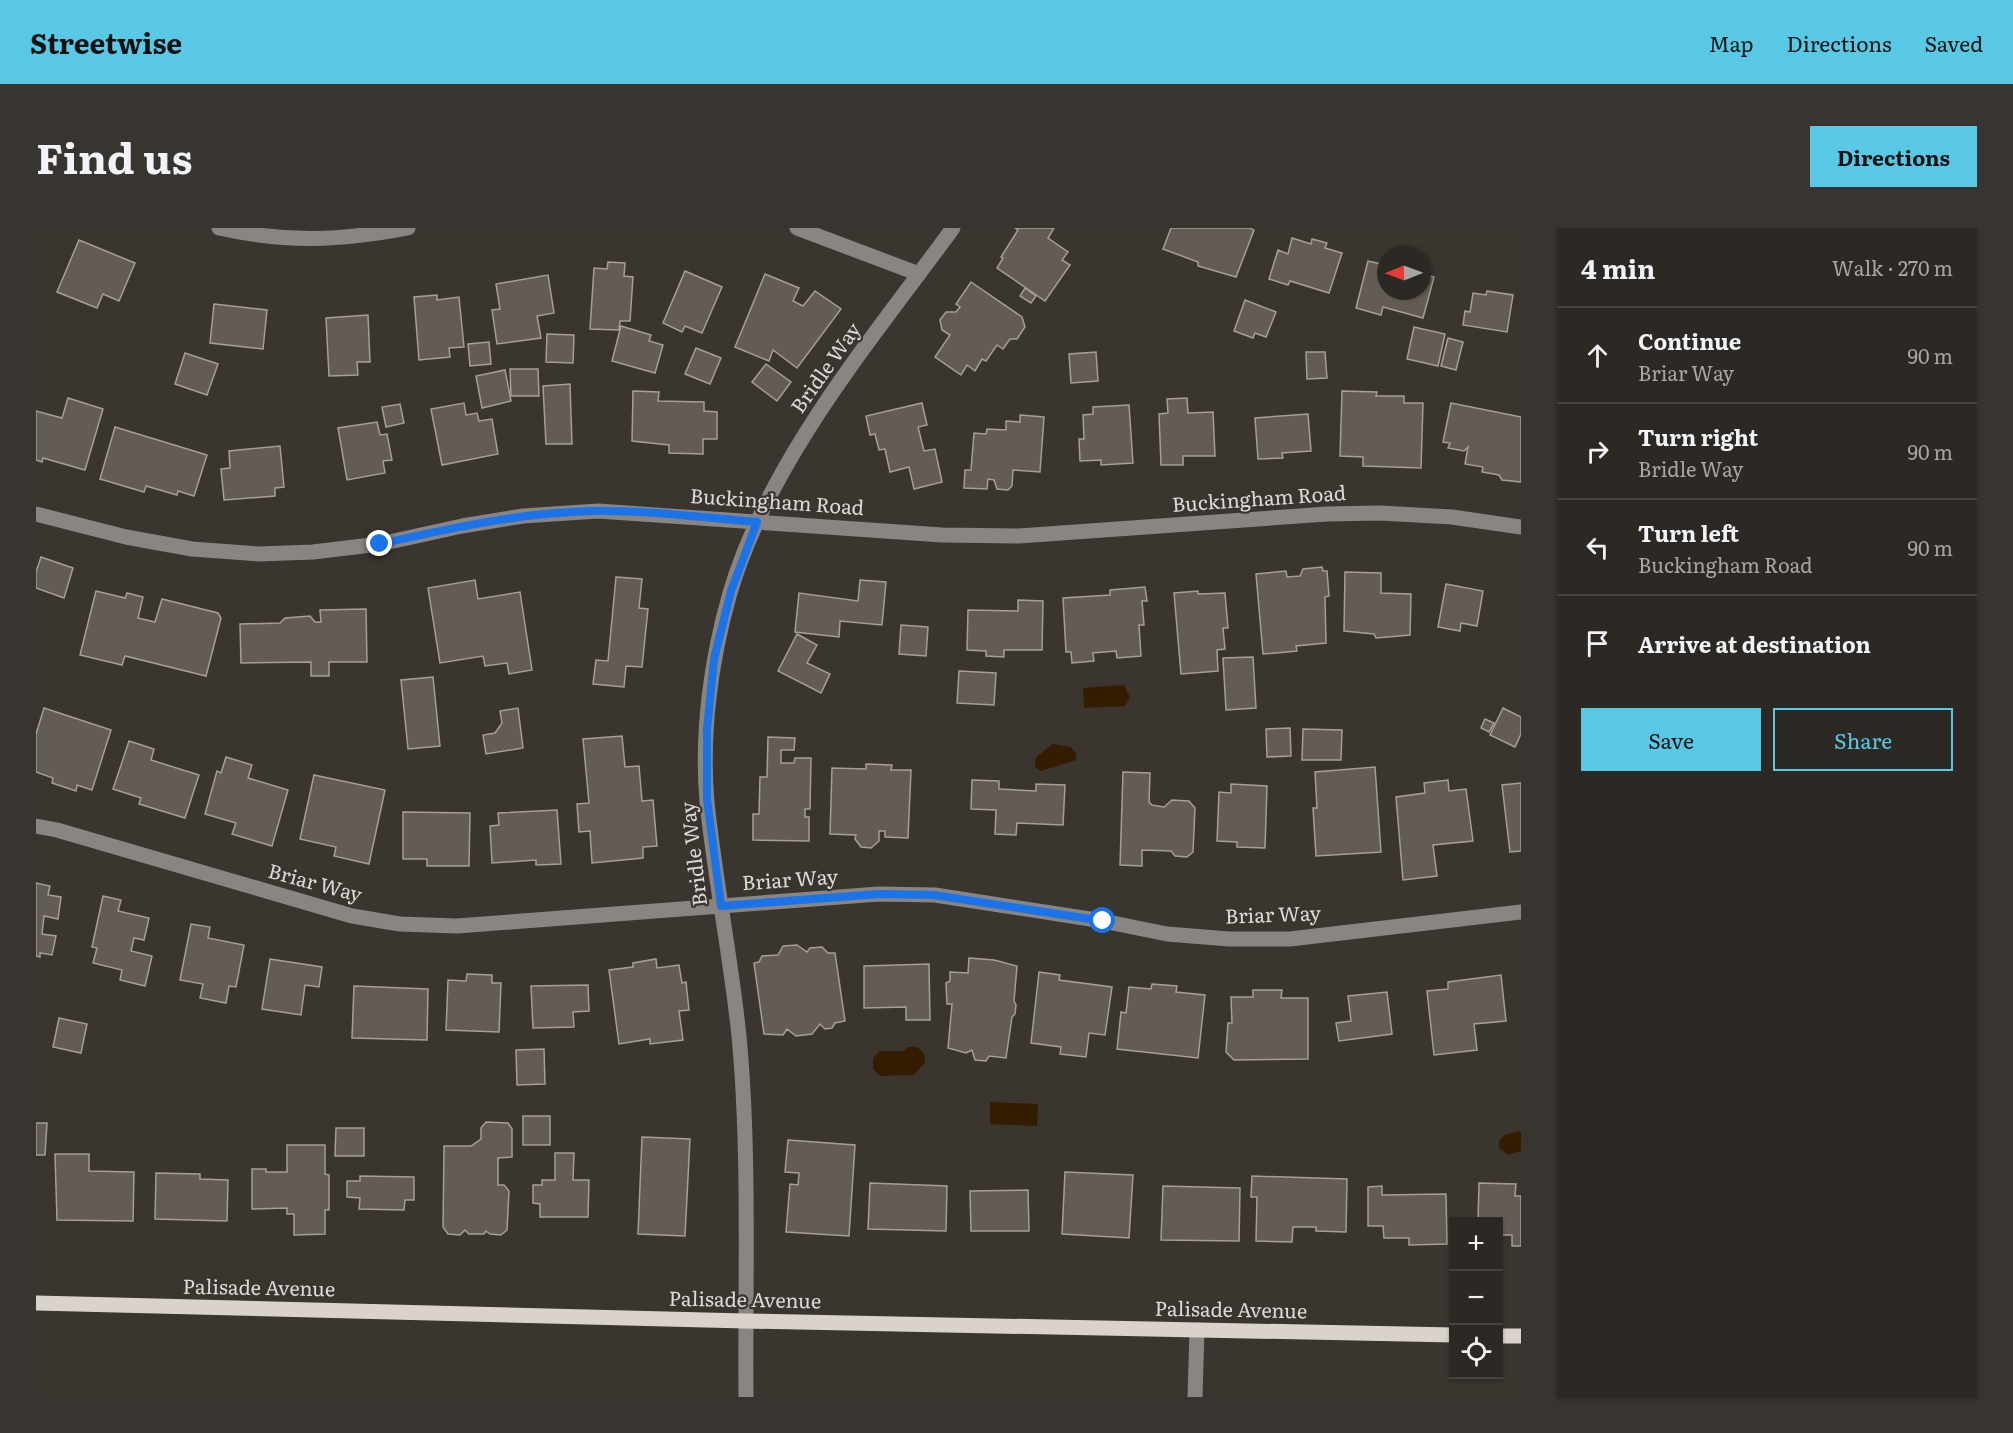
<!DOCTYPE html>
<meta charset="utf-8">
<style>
body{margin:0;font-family:Literata,serif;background:#383430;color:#f1f3f6}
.controls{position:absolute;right:18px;bottom:18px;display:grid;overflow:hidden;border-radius:0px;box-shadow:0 2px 4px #0004}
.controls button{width:54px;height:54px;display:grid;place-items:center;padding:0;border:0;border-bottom:2px solid #484441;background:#2c2823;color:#f1f3f6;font:30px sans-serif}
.compass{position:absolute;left:1341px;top:18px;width:54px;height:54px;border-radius:50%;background:#2c2823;box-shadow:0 2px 4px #0004;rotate:269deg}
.stop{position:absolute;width:18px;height:18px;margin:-14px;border:4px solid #1a73e8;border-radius:50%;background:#fff}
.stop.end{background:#1a73e8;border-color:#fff;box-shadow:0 2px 6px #0008}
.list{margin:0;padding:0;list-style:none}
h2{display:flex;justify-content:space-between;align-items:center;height:78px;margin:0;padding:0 24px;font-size:26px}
h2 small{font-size:20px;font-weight:400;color:#a6a6a6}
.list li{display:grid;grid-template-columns:39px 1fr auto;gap:18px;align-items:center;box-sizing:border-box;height:96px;padding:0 24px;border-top:2px solid #484441}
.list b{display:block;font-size:22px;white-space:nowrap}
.list p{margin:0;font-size:20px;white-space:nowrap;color:#a6a6a6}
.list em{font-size:20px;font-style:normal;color:#a6a6a6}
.actions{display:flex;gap:12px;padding:18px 24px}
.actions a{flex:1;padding:14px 0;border:2px solid #59c8e4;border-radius:0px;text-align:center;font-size:21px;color:#59c8e4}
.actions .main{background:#59c8e4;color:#111}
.icon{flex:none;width:33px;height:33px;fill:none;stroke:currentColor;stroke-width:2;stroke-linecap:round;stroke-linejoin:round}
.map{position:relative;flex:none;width:1485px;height:1169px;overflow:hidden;border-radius:0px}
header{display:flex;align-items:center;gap:36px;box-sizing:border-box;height:84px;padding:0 30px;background:#59c8e4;color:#111}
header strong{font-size:28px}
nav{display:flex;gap:33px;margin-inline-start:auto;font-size:21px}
.intro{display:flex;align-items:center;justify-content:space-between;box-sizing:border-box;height:144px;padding:0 36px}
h1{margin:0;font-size:42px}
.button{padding:15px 27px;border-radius:0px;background:#59c8e4;color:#111;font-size:21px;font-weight:700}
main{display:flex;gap:36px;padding:0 36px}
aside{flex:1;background:#2c2823;border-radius:0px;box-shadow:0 2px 4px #0004}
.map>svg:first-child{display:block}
.water{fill:#341c00}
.building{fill:#635c55;stroke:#a69e97;stroke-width:1.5}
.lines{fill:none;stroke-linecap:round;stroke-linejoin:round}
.minor{stroke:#888582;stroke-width:15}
.major{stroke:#dad3cc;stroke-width:15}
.route{stroke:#1a73e8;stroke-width:8}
.labels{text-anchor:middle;stroke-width:4.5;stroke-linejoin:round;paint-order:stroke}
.street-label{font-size:20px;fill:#ddd9d6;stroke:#3b352f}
</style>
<header>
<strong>Streetwise</strong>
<nav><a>Map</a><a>Directions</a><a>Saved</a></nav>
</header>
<div class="intro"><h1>Find us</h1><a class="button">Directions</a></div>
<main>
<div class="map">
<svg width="1485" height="1169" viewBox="0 0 1485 1169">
<rect width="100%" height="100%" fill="#3b352f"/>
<!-- water -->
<g class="water">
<path d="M1088,457l6,12 -5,9 -41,2 -1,-20z"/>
<path d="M1017,516l18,3 5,7v6l-35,11 -6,-4 1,-10z"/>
<path d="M871,819h10l7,6 1,10 -11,12 -34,1 -7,-7v-11l7,-7h24z"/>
<path d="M954,874l48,2 -1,22 -47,-2z"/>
<path d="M1485,903v20l-13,4 -9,-7v-7l5,-6z"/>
</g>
<!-- building -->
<g class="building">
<path d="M979,0h39l-6,10 20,14 -6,8 8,5 -25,36 -48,-33 6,-10 -2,-1 17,-27z"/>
<path d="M1135,0h79l4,2 -18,47 -38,-11v-4l-35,-13z"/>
<path d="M1256,10l19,6 1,-5 15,4 -2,5 17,5 -13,40 -39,-12 -2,4 -19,-6 9,-29 10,4z"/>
<path d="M43,12l56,23 -16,38 -16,-7 -6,14 -40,-16z"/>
<path d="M1332,33l18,4v26h36v-17l12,3 -11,41 -40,-11 -2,8 -25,-7z"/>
<path d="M572,34l17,1 -1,13 9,1 -3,44h-10l-1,9 -29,-1 4,-61 13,1z"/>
<path d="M649,43l37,16 -20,46 -17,-7 -3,6 -19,-9z"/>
<path d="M729,46l34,14 -6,13 10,5 12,-15 26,18 -44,59 -24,-18 -4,11 -34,-14z"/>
<path d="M512,47l6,38 -17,3 4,22 -44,6 -5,-34 8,-1 -4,-25z"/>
<path d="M935,54l51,35 3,10 -8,12h-7l-7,10 -6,-4 -11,16 -4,-2 -7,12 -8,-6 -6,10 -26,-18 15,-22 -8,-5 -2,-10 6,-8h10l4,-5 -4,-3z"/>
<path d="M989,60l11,8 -5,7 -11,-7z"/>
<path d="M1451,63l26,4 -6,37 -44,-7 2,-14 5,1 3,-19 13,2z"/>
<path d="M401,67v5l22,-3 5,50 -15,1 1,9 -31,3 -5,-63z"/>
<path d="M1209,72l31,12 -10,25 -11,-4 -2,5 -19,-7z"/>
<path d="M178,76l53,6 -4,39 -53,-6z"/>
<path d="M332,87l2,47h-13l1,13 -29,1 -3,-58z"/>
<path d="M585,98l30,9 -2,6 14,4 -8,28 -43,-12z"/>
<path d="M1378,99l31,7 -7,32 -31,-7z"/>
<path d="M511,106l27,1 -1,28 -27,-1z"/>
<path d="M1412,110l15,4 -7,28 -15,-4z"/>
<path d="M453,114l2,22 -21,2 -2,-22z"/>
<path d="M660,120l25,10 -11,26 -25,-10z"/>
<path d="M1060,124l2,29 -27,2 -2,-29z"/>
<path d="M1270,124h19l2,26 -20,1z"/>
<path d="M149,125l33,11 -11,31 -32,-11z"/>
<path d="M730,136l25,18 -14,19 -25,-19z"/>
<path d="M474,141h28l1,27h-28z"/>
<path d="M469,142l6,31 -29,7 -6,-32z"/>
<path d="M534,156l2,60h-26l-3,-58z"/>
<path d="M597,163l26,1 -1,9 46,1v9l13,1v27h-14v15l-34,-1v-8l-37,-4z"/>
<path d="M1306,163l35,1 -1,4h28v7h19l-2,65 -58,-2v-9l-23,-1z"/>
<path d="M32,170l35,11 -18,61 -42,-12 -1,4 -6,-2v-49l26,7z"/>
<path d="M1151,170l1,15 25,-1 2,44h-32v9h-22l-2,-51 9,-1 -1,-14z"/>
<path d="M428,175l2,12 11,-2 2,8 13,-2 6,35 -56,11 -11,-56z"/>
<path d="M886,175l5,22 -9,2 6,24 11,-2 7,33 -28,7 -5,-22 -19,5 -5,-23 -6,1 -4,-16 -5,1 -4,-19z"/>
<path d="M1415,175l70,14v65l-19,-2 -3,-5 -17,-3 1,-5 -18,-3 3,-17 -4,4 -16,-3 2,-5 -7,-1z"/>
<path d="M364,176l4,19 -18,4 -4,-20z"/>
<path d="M1093,177l4,58 -32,2v-5l-21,1 -1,-22h5l-1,-24 10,-1v-7z"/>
<path d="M1272,186l3,37 -29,2 1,5 -25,1 -3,-41z"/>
<path d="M984,187l24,2 -4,55 -27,-2 -1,16 -4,4 -11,-1 -3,-9 -6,-1 -1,10 -23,-1 1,-18h6l3,-37 12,1 1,-5 19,1v-9l14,1z"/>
<path d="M341,194l3,13 7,-1 5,26 -9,1 2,12 -38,7 -9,-52z"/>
<path d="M79,199l92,28 -13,41 -16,-5 -1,4 -31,-9 -2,6 -44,-13z"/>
<path d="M244,218l4,41 -9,1v8l-51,4 -3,-31 9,-1 -1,-17z"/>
<path d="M5,329l32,11 -9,30 -28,-10v-16z"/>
<path d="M1286,339l1,4h4l2,25 -4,1 1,46 -30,3 1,5 -34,3 -7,-80 30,-3 1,6 13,-1 3,-7z"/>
<path d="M1309,344l36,1v20l30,1 -1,41 -34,3 -2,-4 -30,-3z"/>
<path d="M580,349l26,2 -3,29 9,1 -6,58 -16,-1 -2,21 -31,-3 3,-24 12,1z"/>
<path d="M439,352l3,19 42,-7 12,78 -23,4 -2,-11 -22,3 -2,-10 -43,7 -12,-75z"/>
<path d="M824,352l26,2 -4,43 -42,-4 -1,16 -44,-5 4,-39 59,8z"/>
<path d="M1410,356l37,7 -6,35 -16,-3 -1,8 -22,-4z"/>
<path d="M1109,359l2,14h-5l2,24h-5l2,31 -24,2 -1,-7 -23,2 1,8 -22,2 -1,-11h-5l-3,-54 47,-3v-5z"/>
<path d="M60,363l29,7 2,-5 16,4 -5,21 17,4 7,-23 56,14 3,5 -15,58 -81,-20 -3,9 -42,-10z"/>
<path d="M1162,363v3l27,-1 3,35h-5l2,21 -8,1 1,21 -37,3 -7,-81z"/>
<path d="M982,372l25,1 -1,49h-38v7l-18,-1v-5l-19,-1 1,-40 50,1z"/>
<path d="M330,381l1,53h-38v14h-18v-14l-70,1 -1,-39 40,-1 5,-5 25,-2 5,6h6l-1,-12z"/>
<path d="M865,397l27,2 -2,29 -27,-2z"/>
<path d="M761,406l20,11 -10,18 23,11 -9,19 -43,-22z"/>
<path d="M1217,429l3,51 -30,2 -3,-52z"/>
<path d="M923,443l37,2 -2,32 -37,-2z"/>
<path d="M397,449l7,69 -32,3 -7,-69z"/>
<path d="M8,480l67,22 -19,60 -15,-5 -1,6 -24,-8 1,-5 -17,-6v-38z"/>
<path d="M482,480l5,40 -37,6 -3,-19 12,-2 7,-10 -2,-12z"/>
<path d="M1467,480l18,9v17l-6,13 -25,-12z"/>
<path d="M1449,491l9,4 -5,9 -8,-4z"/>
<path d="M1254,500l1,28 -24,1 -1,-28z"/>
<path d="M1267,501l39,1 -1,30h-39z"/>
<path d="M586,508l3,31 14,-1 3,35 11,-1 4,46 -14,1v11l-51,5 -2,-32 -11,1 -2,-28 12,-1 -6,-64z"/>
<path d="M732,509l27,1 -1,12h-13v13h13l1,-5h16l-1,51h-5v8h4v24l-56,-1v-26h6l1,-37h7z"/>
<path d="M93,513l25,8 -3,11 48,15 -14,43 -46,-14 2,-6 -28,-9z"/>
<path d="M190,529l26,8 -4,13 40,12 -16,56 -40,-12 4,-11 -31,-9 12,-43 4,2z"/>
<path d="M830,536l26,1 -1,5h20l-3,68 -23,-1v-6h-6v10l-8,7 -10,-1 -6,-8 1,-4 -26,-1 2,-66 34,1z"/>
<path d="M1339,539l6,85 -65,4 -3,-48h4l-2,-36z"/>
<path d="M1087,544l27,1 -1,29 3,3 12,2 8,-7 17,1 6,7 -2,44 -6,5 -12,-1 -4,-5 -29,-1v16l-22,-1z"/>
<path d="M278,547l71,15 -16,74 -35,-8 2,-9 -36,-8z"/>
<path d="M936,552l27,1v8l37,2v-7l29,1 -2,40 -46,-2 -1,12 -21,-1 1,-24 -25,-1z"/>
<path d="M1412,552l1,11 17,-2 7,52 -40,4 4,31 -34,4 -7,-83 29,-4 -1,-10z"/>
<path d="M1485,555v68l-11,1 -8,-67z"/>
<path d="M1195,556l36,2 -2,62 -28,-1v-5l-20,-1 2,-49 12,1z"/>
<path d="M521,582l4,54 -25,1v-5l-44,3 -2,-37 9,-1 -1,-12z"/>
<path d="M367,584l67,1 -1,53h-42v-7h-24z"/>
<path d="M0,655l14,3 -2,9 13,2 -3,22 -14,-3 -2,18 14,2 -4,19 -12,-2v4l-4,-1z"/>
<path d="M67,668l18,4 -3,11 31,7 -5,22 -10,-2 -3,13 21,5 -7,30 -25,-6 2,-10 -29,-7 4,-15 -5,-1z"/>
<path d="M155,696l19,3 -2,11 36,7 -8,42 -7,-1 -3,17 -26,-5 3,-14 -23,-4z"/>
<path d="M761,717l10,7 3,-4 12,-1 6,6h7l10,68 -10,2 -3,5 -7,1 -5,-5 -8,10 -16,2 -9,-7 -4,6 -19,-1 -10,-71 5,-1 3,-6 16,-1 5,-9z"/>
<path d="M933,730l25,2 23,6 -3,35 2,4 -1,9 -3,3 -6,41 -17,-2 -3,5 -11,-1 -3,-10 -6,3 -18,-5 4,-44h-5l-1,-21 4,-2v-9l18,1z"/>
<path d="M234,731l52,8 -3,20 -14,-2 -4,30 -39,-6z"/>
<path d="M620,731l1,9 22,-3 3,18 4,-1 3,28 -10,1 4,29 -33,4v-5l-31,5 -10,-74 24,-3v-4z"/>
<path d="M893,736l1,56h-24v-13l-42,1v-42z"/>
<path d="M1003,744l21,3 -1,5 53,7 -7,48 -16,-2 -3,24 -26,-3 1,-7 -30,-4z"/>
<path d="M431,746l25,1v8h9l-2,49 -53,-2 2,-50 18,1z"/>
<path d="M1465,747l5,46 -32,3 3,26 -43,5 -7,-64 21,-2v-7z"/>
<path d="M1116,756l25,2 -1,6 29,3 -7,63 -81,-9 4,-37 5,1 3,-26 22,2z"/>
<path d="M552,757l1,26 -16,1 1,15 -41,1 -2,-42z"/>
<path d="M318,758l74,3 -1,51 -75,-2z"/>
<path d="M1217,762h29l-1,8h27v61l-74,1 -8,-8 2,-29h4l-1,-26h22z"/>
<path d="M1351,764l5,42 -53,7 -3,-18 15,-2 -3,-25z"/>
<path d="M23,790l28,6 -6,29 -28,-6z"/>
<path d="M508,821l1,35 -28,1 -1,-35z"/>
<rect x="487" y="888" width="27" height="29"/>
<path d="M450,894l22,1 4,6v28l-14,1v27h6l5,6 -2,39 -6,5 -11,-1 -4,-3 -2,3h-15l-4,-4 -5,5 -12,-1 -5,-7 1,-81h27l10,-7v-11z"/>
<path d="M0,895h11l-2,32h-9z"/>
<path d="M300,900h28v28h-29z"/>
<path d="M606,909l48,2 -5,97 -47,-2z"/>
<path d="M752,912l67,5 -6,91 -63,-4 4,-48 8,1 1,-12 -14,-1z"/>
<path d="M251,917h38v29l4,1v35h-4v24l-31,1v-21h-7v-6l-35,1v-40h14v3h21z"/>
<path d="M519,925h19l-1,27h16l-1,37h-48v-13l-7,-1v-18h9v-5h13z"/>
<path d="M19,926h34v17l45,1 -1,49 -76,-1z"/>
<path d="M1029,944l68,3 -4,63 -67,-4z"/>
<path d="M120,945l44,1v5l28,1 -1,41 -72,-2z"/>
<path d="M324,948l54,1v23h-9l-1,10 -45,-1 1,-11 -13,-1v-16h13z"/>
<path d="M1216,948l95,3 -1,53 -30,-1v-4h-23l-1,15 -36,-1 1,-44h-6z"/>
<path d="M834,955l77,3 -1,45 -78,-2z"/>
<path d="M1443,955l37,1 -1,12h6v50h-9v-11h-14v-13h-20z"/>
<path d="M1127,958l77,2 -1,53 -78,-1z"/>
<path d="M1346,958v9l64,-1 1,50 -38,1v-7h-25l-1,-12h-15v-39z"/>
<path d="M992,962l1,41h-58l-1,-40z"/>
</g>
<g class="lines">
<!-- minor -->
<g class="minor">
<path d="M183,0c67,15 121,13 189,0"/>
<path d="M761,0l122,46"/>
<path d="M0,286l90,23 66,12 66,5 55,-2 67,-8 82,-18 61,-10 75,-5 344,24 77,1 308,-22 53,-1 72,4 69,10"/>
<path d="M0,598l21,4 295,86 48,8 57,2 422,-32 56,1 168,26 64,13 62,5h61l231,-27"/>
<path d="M710,1169c-1,-118 4,-244 -7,-361 -8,-78 -24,-156 -32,-234 -6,-69 4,-143 23,-209 39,-133 142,-254 223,-365"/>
<path d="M1159,1169l2,-67"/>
</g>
<!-- major -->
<g class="major">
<path d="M0,1075l709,18 709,14"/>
<path d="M1462,1108h23"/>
</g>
</g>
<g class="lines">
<!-- route -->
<path class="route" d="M344,316c71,-16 143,-32 217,-33 53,-1 107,7 160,11l-26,69 -17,68 -7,70v70l14,107 158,-12 55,1 169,26"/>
</g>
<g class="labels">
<!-- street labels -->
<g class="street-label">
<text transform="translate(790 140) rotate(-55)" y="7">Bridle Way</text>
<text transform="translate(1223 271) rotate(-4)" y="7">Buckingham Road</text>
<text transform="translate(741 274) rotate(4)" y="7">Buckingham Road</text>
<text transform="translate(658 626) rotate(-97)" y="7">Bridle Way</text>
<text transform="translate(754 652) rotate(-4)" y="7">Briar Way</text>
<text transform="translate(279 655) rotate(15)" y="7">Briar Way</text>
<text transform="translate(1237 687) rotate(-2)" y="7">Briar Way</text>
<text transform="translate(223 1060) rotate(1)" y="7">Palisade Avenue</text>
<text transform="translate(709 1072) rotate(1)" y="7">Palisade Avenue</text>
<text transform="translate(1195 1082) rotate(1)" y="7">Palisade Avenue</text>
</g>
</g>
</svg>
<div class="controls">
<button>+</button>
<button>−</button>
<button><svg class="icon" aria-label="locate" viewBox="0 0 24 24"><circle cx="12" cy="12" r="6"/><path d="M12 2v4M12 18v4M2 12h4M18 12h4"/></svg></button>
</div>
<svg class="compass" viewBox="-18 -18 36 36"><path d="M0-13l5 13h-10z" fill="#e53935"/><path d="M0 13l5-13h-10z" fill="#a6a6a6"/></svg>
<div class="stop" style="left:1067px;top:693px"></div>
<div class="stop end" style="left:344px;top:316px"></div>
</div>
<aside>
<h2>4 min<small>Walk · 270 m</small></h2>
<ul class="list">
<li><svg class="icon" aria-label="ahead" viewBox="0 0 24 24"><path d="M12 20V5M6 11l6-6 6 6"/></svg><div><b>Continue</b><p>Briar Way</p></div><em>90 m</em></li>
<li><svg class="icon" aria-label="right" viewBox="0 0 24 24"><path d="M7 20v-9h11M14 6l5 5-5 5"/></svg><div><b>Turn right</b><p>Bridle Way</p></div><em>90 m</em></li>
<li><svg class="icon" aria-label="left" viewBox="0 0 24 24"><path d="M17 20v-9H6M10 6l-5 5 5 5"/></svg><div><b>Turn left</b><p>Buckingham Road</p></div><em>90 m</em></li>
<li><svg class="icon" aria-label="arrive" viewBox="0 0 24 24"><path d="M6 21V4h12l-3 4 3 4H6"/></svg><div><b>Arrive at destination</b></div></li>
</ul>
<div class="actions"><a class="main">Save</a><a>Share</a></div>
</aside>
</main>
